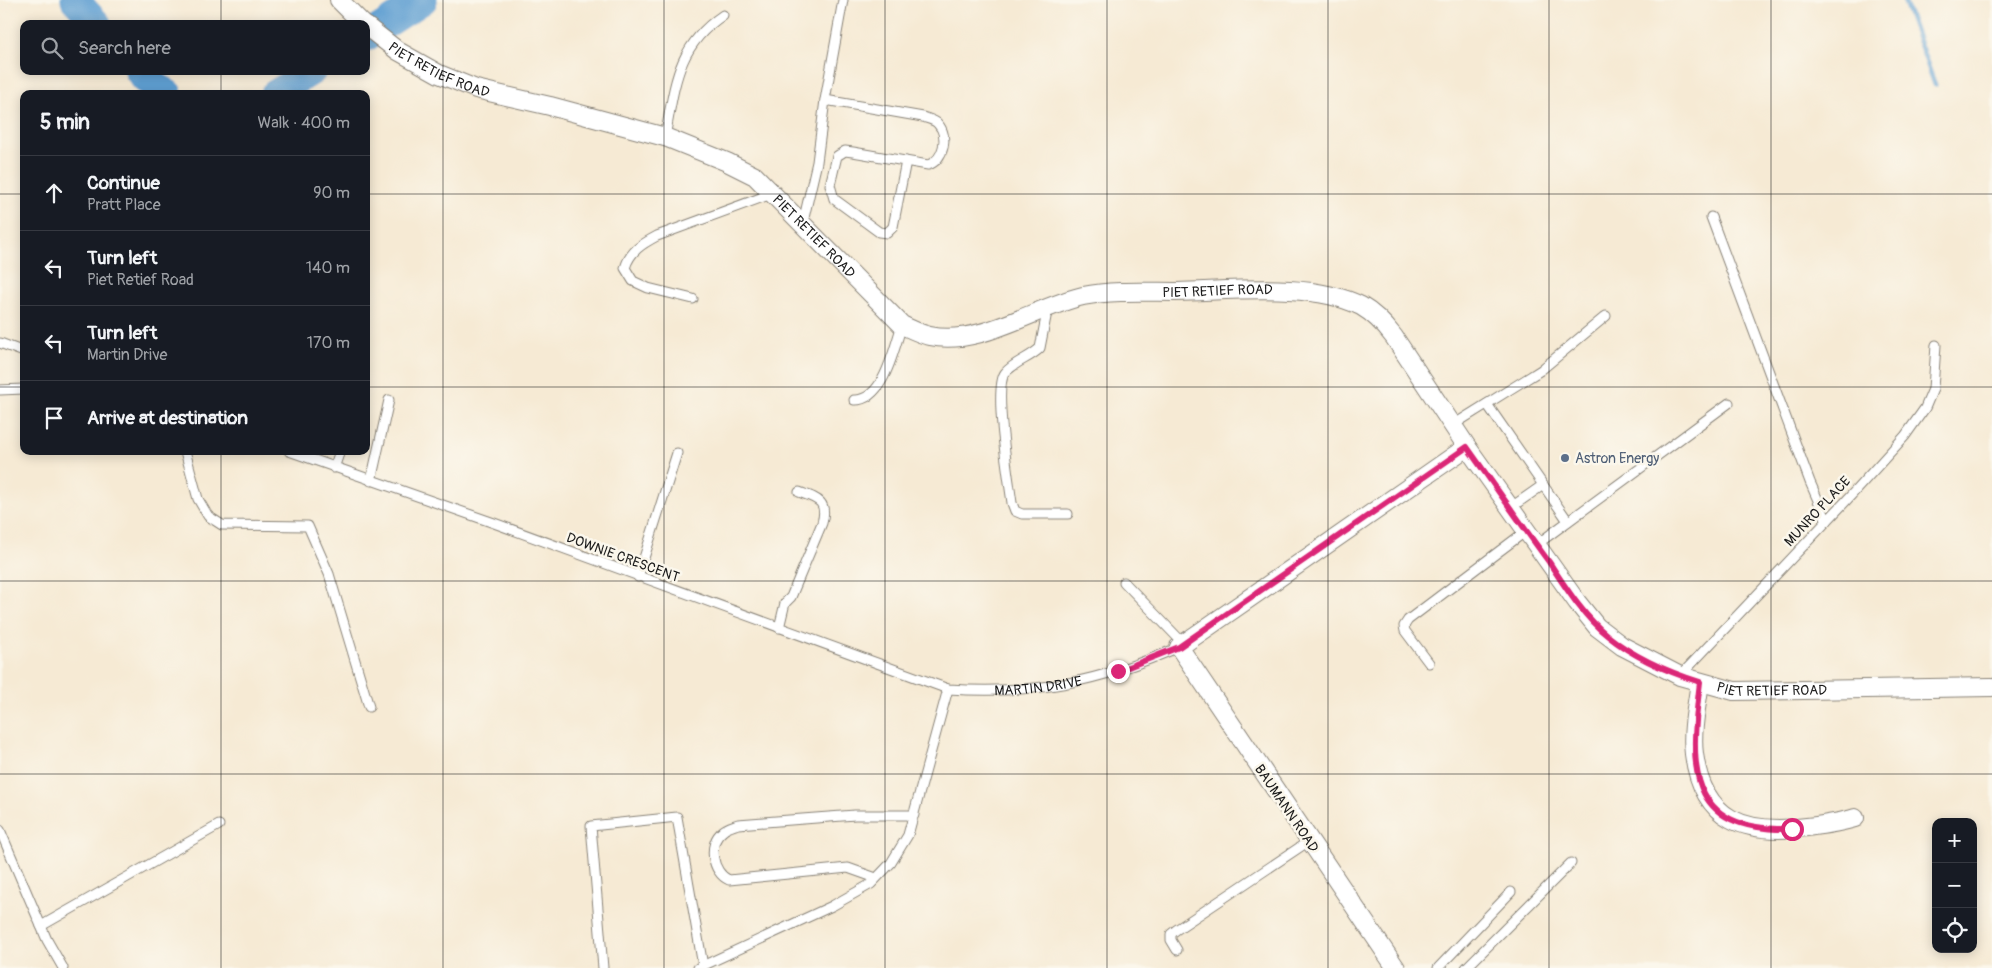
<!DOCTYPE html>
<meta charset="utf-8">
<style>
body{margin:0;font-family:Pangolin,sans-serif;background:#20242c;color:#f1f3f6}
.controls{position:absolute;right:15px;bottom:15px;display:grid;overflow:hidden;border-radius:10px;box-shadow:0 2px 12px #0003}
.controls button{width:45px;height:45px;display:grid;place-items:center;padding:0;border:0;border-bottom:1px solid #363941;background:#171b24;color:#f1f3f6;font:25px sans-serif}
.stop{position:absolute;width:15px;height:15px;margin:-11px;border:4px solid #db2777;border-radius:50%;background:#fff}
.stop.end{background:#db2777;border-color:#fff;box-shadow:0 1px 5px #0008}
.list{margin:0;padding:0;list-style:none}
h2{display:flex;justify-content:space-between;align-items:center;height:65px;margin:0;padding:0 20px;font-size:21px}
h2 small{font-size:16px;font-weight:400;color:#9ea1a6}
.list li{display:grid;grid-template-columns:32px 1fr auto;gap:15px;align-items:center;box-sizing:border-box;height:75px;padding:0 20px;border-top:1px solid #363941}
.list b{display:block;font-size:19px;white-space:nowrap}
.list p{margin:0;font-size:16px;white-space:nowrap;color:#9ea1a6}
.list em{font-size:16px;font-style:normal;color:#9ea1a6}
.icon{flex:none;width:28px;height:28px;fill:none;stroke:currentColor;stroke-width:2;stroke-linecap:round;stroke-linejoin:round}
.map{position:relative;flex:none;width:1992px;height:968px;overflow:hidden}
.search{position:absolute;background:#171b24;box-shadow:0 2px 12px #0003;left:20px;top:20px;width:350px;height:55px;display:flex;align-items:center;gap:12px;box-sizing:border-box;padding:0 18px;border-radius:10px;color:#9ea1a6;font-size:19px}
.panel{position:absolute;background:#171b24;box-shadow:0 2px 12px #0003;left:20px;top:90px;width:350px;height:365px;border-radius:10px}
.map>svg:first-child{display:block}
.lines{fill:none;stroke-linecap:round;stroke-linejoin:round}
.stream{stroke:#5f9fd2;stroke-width:5}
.river{stroke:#5f9fd2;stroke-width:29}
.service-casing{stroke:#898378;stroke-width:11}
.minor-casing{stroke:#898378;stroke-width:20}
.service{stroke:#fff;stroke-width:9}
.minor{stroke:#fff;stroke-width:18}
.route{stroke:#db2777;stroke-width:6}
.grid{fill:none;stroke:#1c1c1c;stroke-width:1;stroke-opacity:0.55}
.service-dot{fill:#5c6f8a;stroke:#fbf7ec;stroke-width:2}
.labels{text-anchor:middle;stroke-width:5;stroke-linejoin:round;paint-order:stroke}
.street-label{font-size:14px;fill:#1c1c1c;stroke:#fbf7ec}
.service-label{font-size:14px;fill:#4e5e75;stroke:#fbf7ec;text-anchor:start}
</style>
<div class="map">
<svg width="1992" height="968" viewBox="0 0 1992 968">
<rect width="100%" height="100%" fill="#fbf7ec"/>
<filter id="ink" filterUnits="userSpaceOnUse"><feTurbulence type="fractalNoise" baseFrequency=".02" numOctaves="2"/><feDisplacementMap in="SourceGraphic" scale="10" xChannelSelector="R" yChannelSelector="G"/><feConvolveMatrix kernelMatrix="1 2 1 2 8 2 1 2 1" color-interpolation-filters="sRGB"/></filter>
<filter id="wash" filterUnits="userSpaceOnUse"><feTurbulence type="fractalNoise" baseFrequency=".0096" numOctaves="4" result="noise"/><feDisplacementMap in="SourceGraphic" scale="20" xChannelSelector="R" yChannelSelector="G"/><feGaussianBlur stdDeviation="1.12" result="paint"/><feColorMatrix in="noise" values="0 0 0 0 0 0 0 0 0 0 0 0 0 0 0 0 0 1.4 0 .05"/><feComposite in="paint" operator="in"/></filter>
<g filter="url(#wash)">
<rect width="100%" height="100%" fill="#f6ead4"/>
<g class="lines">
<!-- stream -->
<path class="stream" d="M1904,0l31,85"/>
<!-- river -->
<g class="river">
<path d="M75,0l22,24"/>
<path d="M366,37l57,-37"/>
<path d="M139,71l6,8 23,15"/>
<path d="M275,94l37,-23"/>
</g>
</g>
</g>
<g filter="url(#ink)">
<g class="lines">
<!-- service casing -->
<g class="service-casing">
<g id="service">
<path d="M825,100l98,17c5,2 12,3 15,7 11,12 6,36 -10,41l-75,-13 -8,-1 -8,5 -7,29 4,14 45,33 8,1 6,-6 13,-66"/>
<path d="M665,137c10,-52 11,-90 58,-122"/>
<path d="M1711,217l99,265 17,39"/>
<path d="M803,222l14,-60 8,-62 18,-100"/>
<path d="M693,299l-45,-11 -15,-7 -8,-13c5,-17 17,-24 32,-32l117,-43"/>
<path d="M1048,307l-8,41c-10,10 -26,14 -35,25 -12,15 4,107 7,130l3,8 7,3h46"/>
<path d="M0,343l24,9"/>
<path d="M0,390l24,-1"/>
<path d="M854,400c30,1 40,-52 48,-75"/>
<path d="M1487,404l81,117"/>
<path d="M1453,425l88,-55 65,-54"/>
<path d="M185,451l13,48 10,17 14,9 86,1 21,48 40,133"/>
<path id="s1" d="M289,451l205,72 454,166c86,6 152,-7 231,-42"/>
<path d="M334,468l6,-17"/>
<path d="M371,481l18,-81"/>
<path d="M1510,508l33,-23"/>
<path d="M1536,545l193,-142"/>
<path d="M638,577l39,-124"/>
<path d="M1124,582l60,62"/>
<path d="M779,628l6,-25 6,-6 31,-74c6,-22 -4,-24 -23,-31"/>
<path d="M1429,663l-24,-32 -1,-5 4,-6 118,-89"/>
<path d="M1680,676l165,-174 60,-66 20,-28 8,-19 3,-44"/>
<path d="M0,830l47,110 16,28"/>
<path d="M876,878l-28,-10 -119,12c-17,-7 -22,-37 -6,-49 4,-4 10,-5 15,-7l117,-9h59"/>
<path d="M41,926l178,-101"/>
<path d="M1177,950l-6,-10v-6l5,-4 133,-89"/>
<path d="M603,968l-12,-142 86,-9 26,149"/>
<path d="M698,968l134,-62 39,-22 20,-21 17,-28 40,-146"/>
<path d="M1438,968l73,-76"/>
<path d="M1466,968l105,-105"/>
</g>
</g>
<!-- minor casing -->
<g class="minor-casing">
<g id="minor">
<path d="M339,0l24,24"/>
<path id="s2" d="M366,26l32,25 41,23 37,15 74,17 115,31 62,25 28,14 147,149c9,4 18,9 28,11 49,11 105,-29 153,-40 30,-6 64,-4 94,-4 54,-1 135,-11 184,14 14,8 24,19 33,31l73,110 110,155 20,25 25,19 58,30 54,15 258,-4"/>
<path d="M1700,682c-3,23 -9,49 -6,72 9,67 51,81 113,73 16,-2 32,-4 48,-9"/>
<path d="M1396,968l-217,-321 288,-200"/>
</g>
</g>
<!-- service -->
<use href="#service" class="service"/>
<!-- minor -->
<use href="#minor" class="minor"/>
</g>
</g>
<g class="lines" filter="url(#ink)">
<!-- route -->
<path class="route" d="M1118,671l61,-24 288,-200c27,38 54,77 82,115 17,26 35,55 59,74 26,21 60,36 92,46 -10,84 -16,150 92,147"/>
</g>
<!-- grid -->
<path class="grid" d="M221,0v24M443,0v968M664,0v968M885,0v968M1107,0v968M1328,0v968M1549,0v968M1771,0v968M221,71v23M0,194h24M366,194h1626M0,387h24M366,387h1626M221,451v517M0,581h1992M0,774h1992"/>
<!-- markers -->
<circle class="service-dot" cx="1565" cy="458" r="5"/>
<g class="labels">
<!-- street labels -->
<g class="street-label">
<text dy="5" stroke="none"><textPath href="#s2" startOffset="86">PIET RETIEF ROAD</textPath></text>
<text dy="5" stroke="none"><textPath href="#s2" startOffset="505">PIET RETIEF ROAD</textPath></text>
<text dy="5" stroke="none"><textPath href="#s2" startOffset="955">PIET RETIEF ROAD</textPath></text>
<text transform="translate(1817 511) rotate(-47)" y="5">MUNRO PLACE</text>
<text transform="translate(623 557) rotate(20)" y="5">DOWNIE CRESCENT</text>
<text dy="5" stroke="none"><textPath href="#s1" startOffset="791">MARTIN DRIVE</textPath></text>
<text dy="5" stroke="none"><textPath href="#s2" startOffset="1691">PIET RETIEF ROAD</textPath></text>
<text transform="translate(1287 808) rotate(56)" y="5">BAUMANN ROAD</text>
</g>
<!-- service labels -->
<g class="service-label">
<text x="1575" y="463">Astron Energy</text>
</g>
</g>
</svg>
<div class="controls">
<button>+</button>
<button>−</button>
<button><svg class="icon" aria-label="locate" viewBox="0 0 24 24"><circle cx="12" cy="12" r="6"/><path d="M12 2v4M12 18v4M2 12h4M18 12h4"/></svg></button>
</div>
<div class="stop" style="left:1792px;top:829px"></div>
<div class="stop end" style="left:1118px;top:671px"></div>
<div class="search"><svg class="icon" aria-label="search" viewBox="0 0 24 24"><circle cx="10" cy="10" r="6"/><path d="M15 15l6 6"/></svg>Search here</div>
<section class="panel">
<h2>5 min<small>Walk · 400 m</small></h2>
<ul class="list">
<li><svg class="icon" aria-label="ahead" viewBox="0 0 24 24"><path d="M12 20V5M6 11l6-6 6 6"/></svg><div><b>Continue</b><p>Pratt Place</p></div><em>90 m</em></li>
<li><svg class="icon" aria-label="left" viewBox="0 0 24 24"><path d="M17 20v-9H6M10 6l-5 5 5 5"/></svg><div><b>Turn left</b><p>Piet Retief Road</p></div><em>140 m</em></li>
<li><svg class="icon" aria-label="left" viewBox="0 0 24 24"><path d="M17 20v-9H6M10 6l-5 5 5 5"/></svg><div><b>Turn left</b><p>Martin Drive</p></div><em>170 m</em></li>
<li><svg class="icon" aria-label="arrive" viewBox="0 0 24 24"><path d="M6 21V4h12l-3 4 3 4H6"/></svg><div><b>Arrive at destination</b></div></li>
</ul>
</section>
</div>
